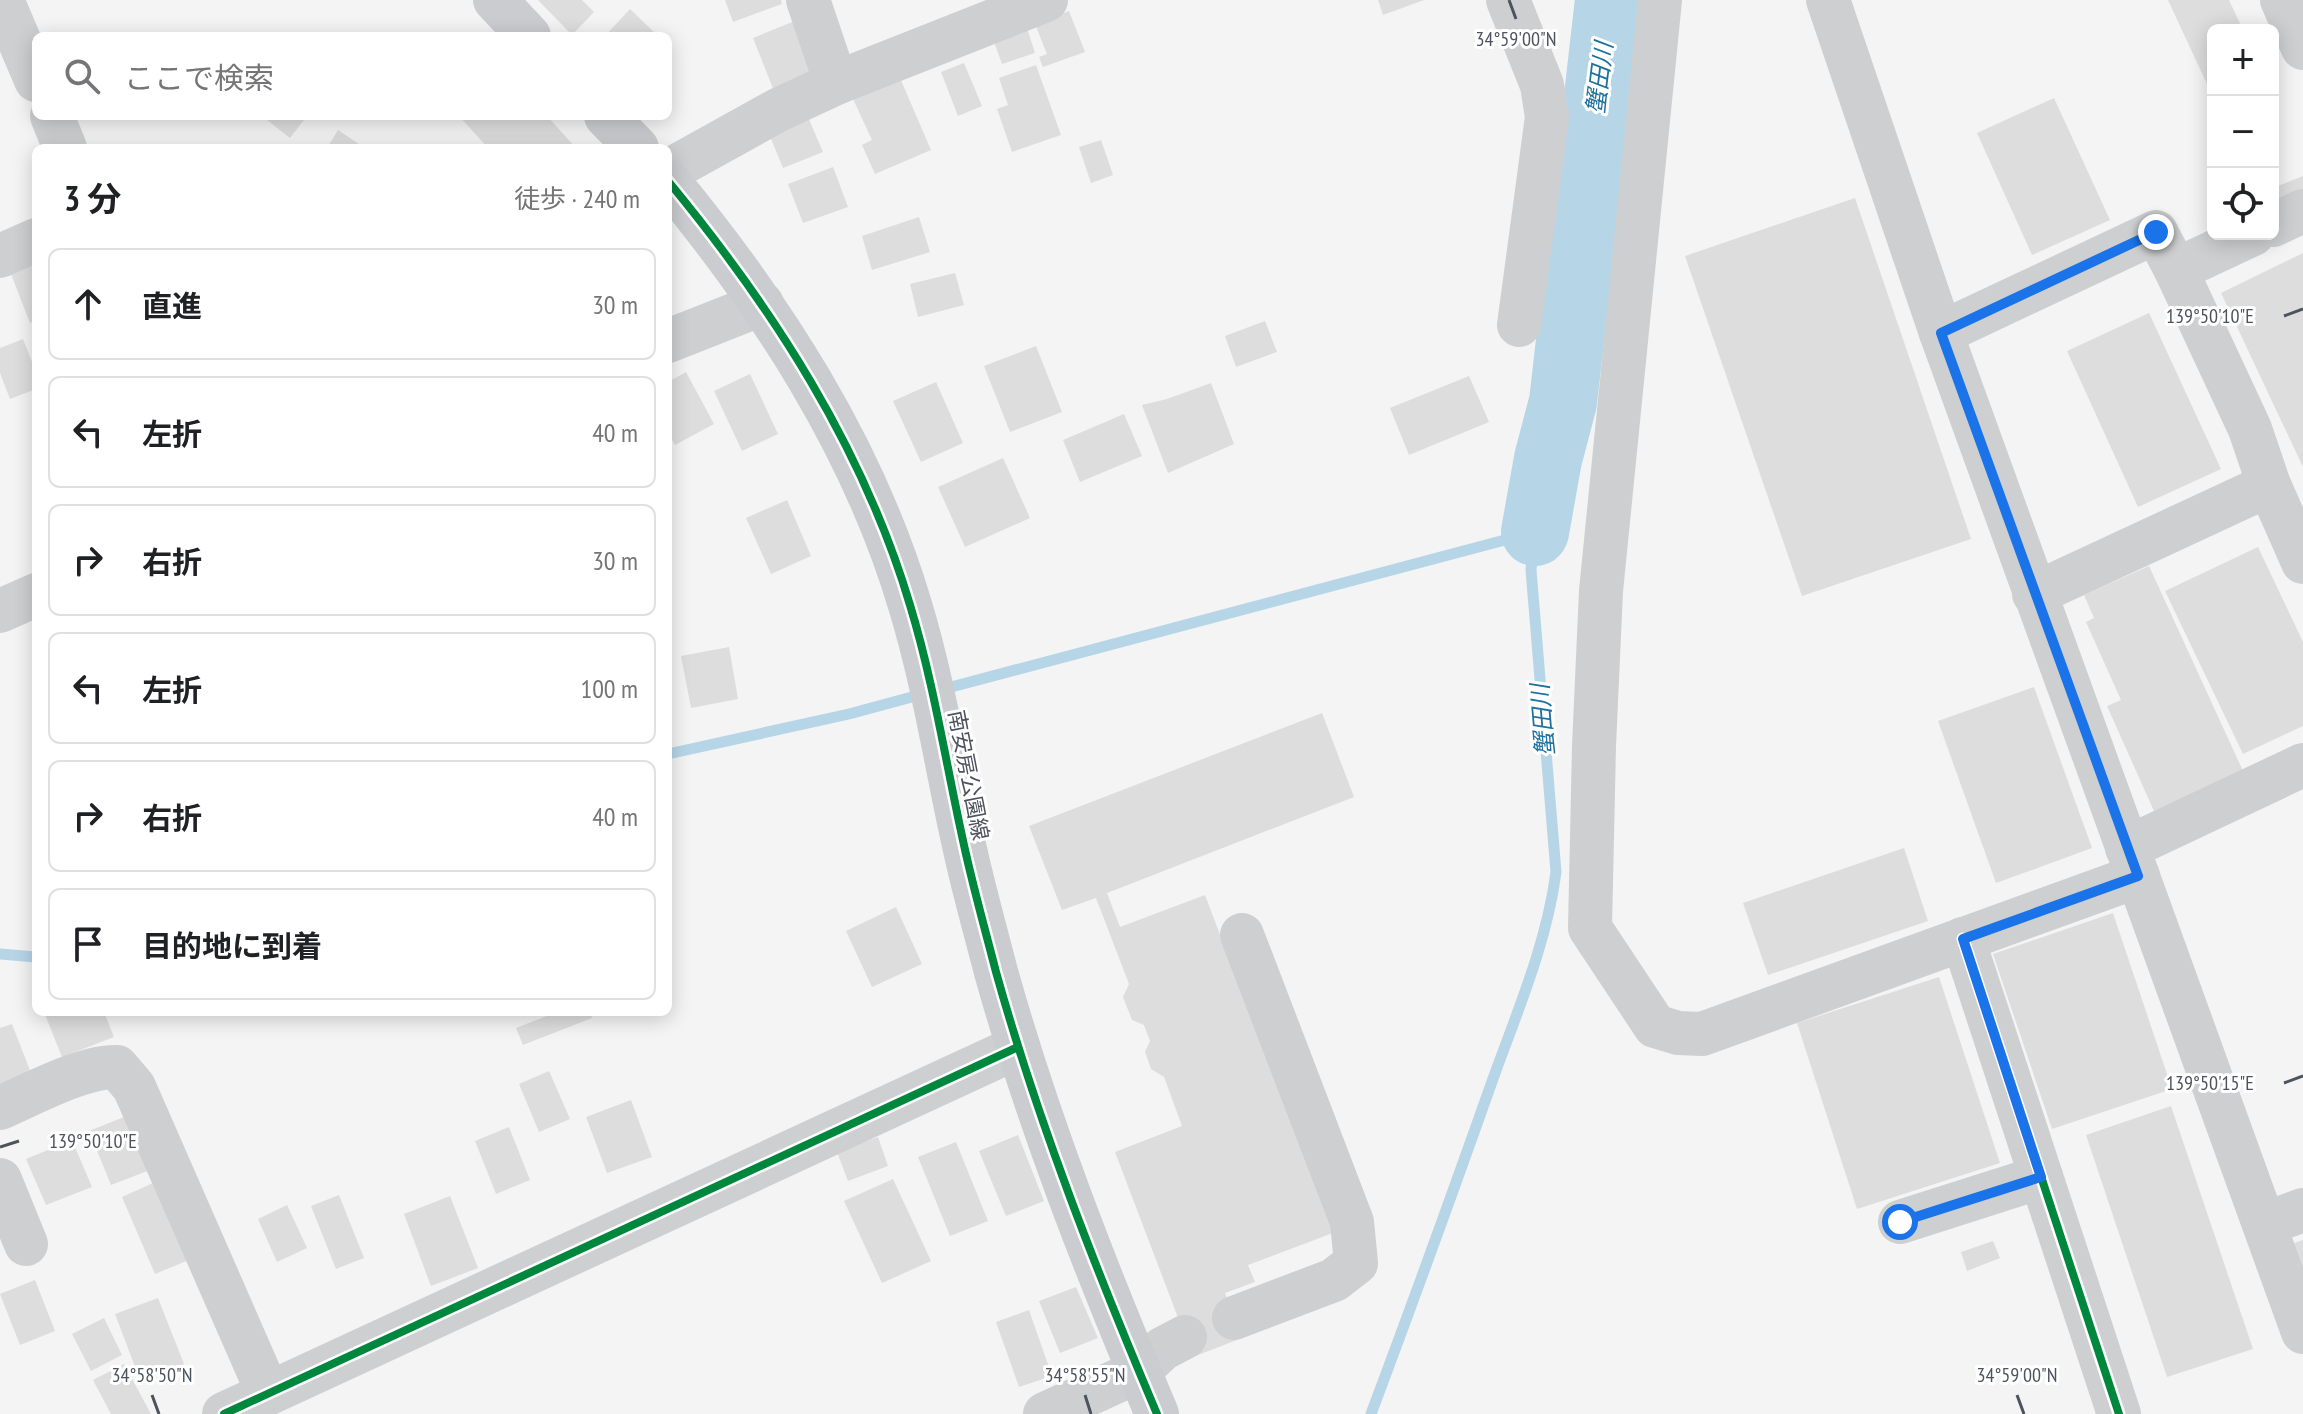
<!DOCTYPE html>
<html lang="ja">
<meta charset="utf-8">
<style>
body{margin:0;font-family:"PT Sans Narrow","Noto Sans JP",sans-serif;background:#f2f2f2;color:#202124}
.controls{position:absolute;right:24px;top:24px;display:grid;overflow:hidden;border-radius:12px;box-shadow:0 4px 20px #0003}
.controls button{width:72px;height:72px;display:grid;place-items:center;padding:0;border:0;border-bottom:2px solid #e0e0e0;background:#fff;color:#202124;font:40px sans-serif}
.stop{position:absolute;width:24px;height:24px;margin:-18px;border:6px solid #1a73e8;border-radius:50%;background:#fff}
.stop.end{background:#1a73e8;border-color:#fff;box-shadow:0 2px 8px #0008}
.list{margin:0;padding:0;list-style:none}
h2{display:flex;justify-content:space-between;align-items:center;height:104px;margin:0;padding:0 32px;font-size:34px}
h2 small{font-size:26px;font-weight:400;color:#757577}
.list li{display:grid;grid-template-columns:52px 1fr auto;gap:24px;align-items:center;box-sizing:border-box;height:112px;margin:0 16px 16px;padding:0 16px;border:2px solid #e0e0e0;border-radius:12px}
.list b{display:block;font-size:30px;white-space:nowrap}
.list em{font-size:26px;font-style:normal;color:#757577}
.icon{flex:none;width:44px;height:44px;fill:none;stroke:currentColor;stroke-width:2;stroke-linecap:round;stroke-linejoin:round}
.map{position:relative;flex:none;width:2303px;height:1414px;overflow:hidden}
.search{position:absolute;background:#fff;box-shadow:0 4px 20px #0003;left:32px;top:32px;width:640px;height:88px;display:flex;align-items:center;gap:20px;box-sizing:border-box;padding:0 28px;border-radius:12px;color:#757577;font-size:30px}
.panel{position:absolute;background:#fff;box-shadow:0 4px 20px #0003;left:32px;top:144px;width:640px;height:872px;border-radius:12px}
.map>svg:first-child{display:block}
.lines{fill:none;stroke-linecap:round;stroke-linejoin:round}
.stream{stroke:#b6d6e8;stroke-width:11}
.river{stroke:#b6d6e8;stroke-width:68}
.building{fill:#ddddde}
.minor{stroke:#cecfd1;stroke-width:44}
.major{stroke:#cacccf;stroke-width:44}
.cycleway-casing{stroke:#fff;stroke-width:13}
.cycleway{stroke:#00873e;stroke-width:8}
.route{stroke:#1a73e8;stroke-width:10}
.ticks{fill:none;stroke:#4d535e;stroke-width:3}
.labels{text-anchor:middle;stroke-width:6;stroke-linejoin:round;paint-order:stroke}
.street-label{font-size:22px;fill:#4d535e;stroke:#fff}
.water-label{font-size:24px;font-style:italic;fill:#1f719f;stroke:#fff}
.ticks-label{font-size:20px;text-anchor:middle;fill:#4d535e;stroke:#fff;stroke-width:6;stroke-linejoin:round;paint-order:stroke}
</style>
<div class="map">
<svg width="2303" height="1414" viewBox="0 0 2303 1414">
<rect width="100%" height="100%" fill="#f4f4f4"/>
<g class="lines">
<!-- stream -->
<g class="stream">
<path d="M940,690l595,-158 -4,38 25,302c-9,70 -38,138 -62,204 -40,113 -81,226 -123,338"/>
<path d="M668,754l181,-40 74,-20"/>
<path d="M0,954l36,3"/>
</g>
<!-- river -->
<path class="river" d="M1535,532l13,-73 15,-57 46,-402"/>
</g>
<!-- building -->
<g class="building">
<path d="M538,0h44l12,12 -22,23z"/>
<path d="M725,0h56l1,4 -49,18z"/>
<path d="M1378,0h46l-41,15z"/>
<path d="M2168,0h61l14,30h-30v67z"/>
<path d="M630,9l28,27h-53z"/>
<path d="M1069,11l16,41 -42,15 -4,-10 8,-3 -12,-30z"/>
<path d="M1024,19l11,34 -33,11 -12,-33z"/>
<path d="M797,20l21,52 -44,19 -21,-53z"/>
<path d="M964,63l18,43 -24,10 -17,-44z"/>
<path d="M1036,65l25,70 -49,17 -15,-43 11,-4 -9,-27z"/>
<path d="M900,78l31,72 -56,24 -13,-29 10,-5 -19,-41z"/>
<path d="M2054,98l56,122 -78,35 -55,-122z"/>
<path d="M804,108l19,44 -40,16 -18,-44z"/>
<path d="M262,116h45l-17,22z"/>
<path d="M459,116h88l29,32h-88z"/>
<path d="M338,130l27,18h-38z"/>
<path d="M1101,140l12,35 -22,8 -12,-36z"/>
<path d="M833,167l15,40 -45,16 -15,-39z"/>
<path d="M2303,176v22l-30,12v-22z"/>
<path d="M1855,198l116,341 -169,57 -117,-340z"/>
<path d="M919,217l11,35 -58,18 -10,-34z"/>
<path d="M2303,253v214l-82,-174z"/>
<path d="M36,264v56l-6,3 -19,-49z"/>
<path d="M955,273l9,32 -46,12 -8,-33z"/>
<path d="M2149,313l72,156 -83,38 -71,-156z"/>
<path d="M1265,321l12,31 -41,15 -11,-31z"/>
<path d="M23,339l13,33v17l-26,10 -10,-26v-25z"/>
<path d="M1036,346l26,66 -52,20 -26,-66z"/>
<path d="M686,372l28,52 -39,21 -7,-13v-50z"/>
<path d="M750,374l28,60 -36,17 -28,-60z"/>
<path d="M1469,376l20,46 -80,33 -19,-47z"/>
<path d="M936,382l27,61 -42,19 -28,-61z"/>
<path d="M1211,383l23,61 -66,29 -26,-68 25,-6z"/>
<path d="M1124,414l18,42 -62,26 -17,-42z"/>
<path d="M1003,458l27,60 -65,29 -27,-60z"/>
<path d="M787,500l24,56 -40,18 -25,-56z"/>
<path d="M2258,547l45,95v84l-60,28 -78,-163z"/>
<path d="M2149,566l94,205 -89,40 -47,-105 14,-6 -35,-78 8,-4 -10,-23z"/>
<path d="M729,647l9,52 -47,9 -10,-52z"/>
<path d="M2034,687l58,161 -96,35 -58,-162z"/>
<path d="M1322,713l32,84 -247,96 13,34 85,-32 128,338 -85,32 7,17 -30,11 17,45 -49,19 -78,-205 67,-26 -18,-49 -13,-8 -6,-17 5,-11 -6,-16 -12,-5 -9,-23 6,-13 -33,-86 -34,12 -33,-84z"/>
<path d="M1904,848l24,73 -160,54 -25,-72z"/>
<path d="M896,907l26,57 -50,23 -26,-56z"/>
<path d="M2113,913l59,176 -120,40 -59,-175z"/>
<path d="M1939,977l61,186 -143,46 -60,-186z"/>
<path d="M44,1012h60l10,25 -52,20z"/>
<path d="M557,1012h33l2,6 -69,27 -7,-17z"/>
<path d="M12,1024l19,49 -31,13v-58z"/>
<path d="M549,1071l21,48 -31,13 -20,-48z"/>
<path d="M631,1100l21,57 -45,16 -21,-56z"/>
<path d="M2171,1106l82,243 -86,28 -81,-242z"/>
<path d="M129,1115l21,55 -39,15 -22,-54z"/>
<path d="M509,1127l21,53 -34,14 -21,-53z"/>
<path d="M1018,1135l26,66 -38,15 -27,-65z"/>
<path d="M878,1137l10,29 -40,15 -11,-29z"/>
<path d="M72,1140l20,47 -46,18 -20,-46z"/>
<path d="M956,1142l32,79 -38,15 -32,-79z"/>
<path d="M893,1179l38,82 -49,22 -38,-82z"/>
<path d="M153,1183l43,74 -41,17 -33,-77z"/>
<path d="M339,1195l25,63 -28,11 -25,-63z"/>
<path d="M450,1196l28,72 -47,18 -27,-72z"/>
<path d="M287,1205l20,43 -30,14 -19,-43z"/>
<path d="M2303,1240v38l-12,-34z"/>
<path d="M1993,1241l7,17 -33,13 -6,-19z"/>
<path d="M35,1280l20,51 -35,14 -20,-51z"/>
<path d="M1076,1287l22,51 -38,15 -21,-52z"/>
<path d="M158,1298l26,66 -44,16 -25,-66z"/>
<path d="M1029,1310l23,66 -33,11 -23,-65z"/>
<path d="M104,1318l18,37 -31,16 -19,-37z"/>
<path d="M124,1364l27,50h-40l-18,-34z"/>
</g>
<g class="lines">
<!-- minor -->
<g class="minor">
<path d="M2,0l34,80"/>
<path d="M808,0l28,83"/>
<path d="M1508,0l34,85 5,32 -28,208"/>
<path d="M1660,0l-59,591 -7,155 -4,182 65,98 23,7 24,1 436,-158"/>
<path d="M1828,0l113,333 362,999"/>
<path d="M2282,0l21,48"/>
<path d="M52,116l13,32"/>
<path d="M668,171l110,-61 58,-27 210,-83"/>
<path d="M2273,225l30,-14"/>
<path d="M2253,234l-77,36 74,159 19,56 34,77"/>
<path d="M0,256l36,-16"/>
<path d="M1941,333l215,-101 20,38"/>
<path d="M668,341l94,-37"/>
<path d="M2034,594l235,-109"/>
<path d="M0,611l36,-16"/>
<path d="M2127,848l176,-83"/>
<path d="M1963,939l156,475"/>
<path d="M0,1108c32,-14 83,-42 117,-41l17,20 134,306"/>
<path d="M0,1180l26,64"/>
<path d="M1900,1222l141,-45"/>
<path d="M2265,1224l38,-14"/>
<path d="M1234,1318l100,-38 22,-17 -4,-41 -110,-287"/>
<path d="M224,1414l794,-367"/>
<path d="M1045,1414l94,-43 23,-22 23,-12"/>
</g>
<!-- major -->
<g class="major">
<path d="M495,0l34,36"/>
<path d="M606,116l31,32"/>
<path d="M668,181c104,126 195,266 242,424 25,82 37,166 56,249 9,40 20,79 30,118 42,150 100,298 161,442"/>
</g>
<!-- cycleway casing -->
<g class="cycleway-casing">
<g id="cycleway">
<path d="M668,181c104,126 195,266 242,424 25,82 37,166 56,249 9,40 20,79 30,118 42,150 100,298 161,442"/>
<path d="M1963,939l156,475"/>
<path d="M224,1414l794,-367"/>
</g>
</g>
<!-- cycleway -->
<use href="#cycleway" class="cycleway"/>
</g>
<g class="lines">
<!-- route -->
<path class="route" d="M1900,1222l141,-45 -78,-238 175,-63 -197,-543 215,-101"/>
</g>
<!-- ticks -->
<path class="ticks" d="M1509,0l7,19M2284,316l19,-7M2284,1083l19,-7M0,1147l19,-6M152,1395l7,19M1085,1395l6,19M2017,1395l7,19"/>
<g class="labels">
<!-- street labels -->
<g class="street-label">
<text transform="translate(969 775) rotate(79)" y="8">南安房公園線</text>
</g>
<!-- water labels -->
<g class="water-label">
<text transform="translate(1600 78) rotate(-83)" y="8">蟹田川</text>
<text transform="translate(1543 720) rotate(-95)" y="8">蟹田川</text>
</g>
</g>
<g class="ticks-label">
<text x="1516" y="46">34°59'00"N</text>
<text x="2210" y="323">139°50'10"E</text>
<text x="2210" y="1090">139°50'15"E</text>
<text x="93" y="1148">139°50'10"E</text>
<text x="152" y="1382">34°58'50"N</text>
<text x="1085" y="1382">34°58'55"N</text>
<text x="2017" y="1382">34°59'00"N</text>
</g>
</svg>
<div class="controls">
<button>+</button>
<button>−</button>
<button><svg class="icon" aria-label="locate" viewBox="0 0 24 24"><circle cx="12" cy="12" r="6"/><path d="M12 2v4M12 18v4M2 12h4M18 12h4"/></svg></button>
</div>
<div class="stop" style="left:1900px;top:1222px"></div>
<div class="stop end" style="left:2156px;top:232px"></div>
<div class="search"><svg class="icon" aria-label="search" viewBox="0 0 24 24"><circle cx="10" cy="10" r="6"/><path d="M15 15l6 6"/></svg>ここで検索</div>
<section class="panel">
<h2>3 分<small>徒歩 · 240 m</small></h2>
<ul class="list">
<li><svg class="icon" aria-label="ahead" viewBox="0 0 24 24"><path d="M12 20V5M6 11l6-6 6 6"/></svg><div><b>直進</b></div><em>30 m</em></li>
<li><svg class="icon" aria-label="left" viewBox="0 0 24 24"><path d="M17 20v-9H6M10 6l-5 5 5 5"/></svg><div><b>左折</b></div><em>40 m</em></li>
<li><svg class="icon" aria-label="right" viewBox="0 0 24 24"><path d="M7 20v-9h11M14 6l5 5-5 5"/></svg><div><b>右折</b></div><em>30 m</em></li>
<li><svg class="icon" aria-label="left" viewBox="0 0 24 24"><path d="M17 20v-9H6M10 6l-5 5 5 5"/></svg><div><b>左折</b></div><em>100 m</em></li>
<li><svg class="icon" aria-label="right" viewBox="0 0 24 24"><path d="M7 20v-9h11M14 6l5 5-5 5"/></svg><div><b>右折</b></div><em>40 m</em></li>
<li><svg class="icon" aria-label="arrive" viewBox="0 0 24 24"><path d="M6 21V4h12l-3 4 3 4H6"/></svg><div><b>目的地に到着</b></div></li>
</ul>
</section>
</div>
